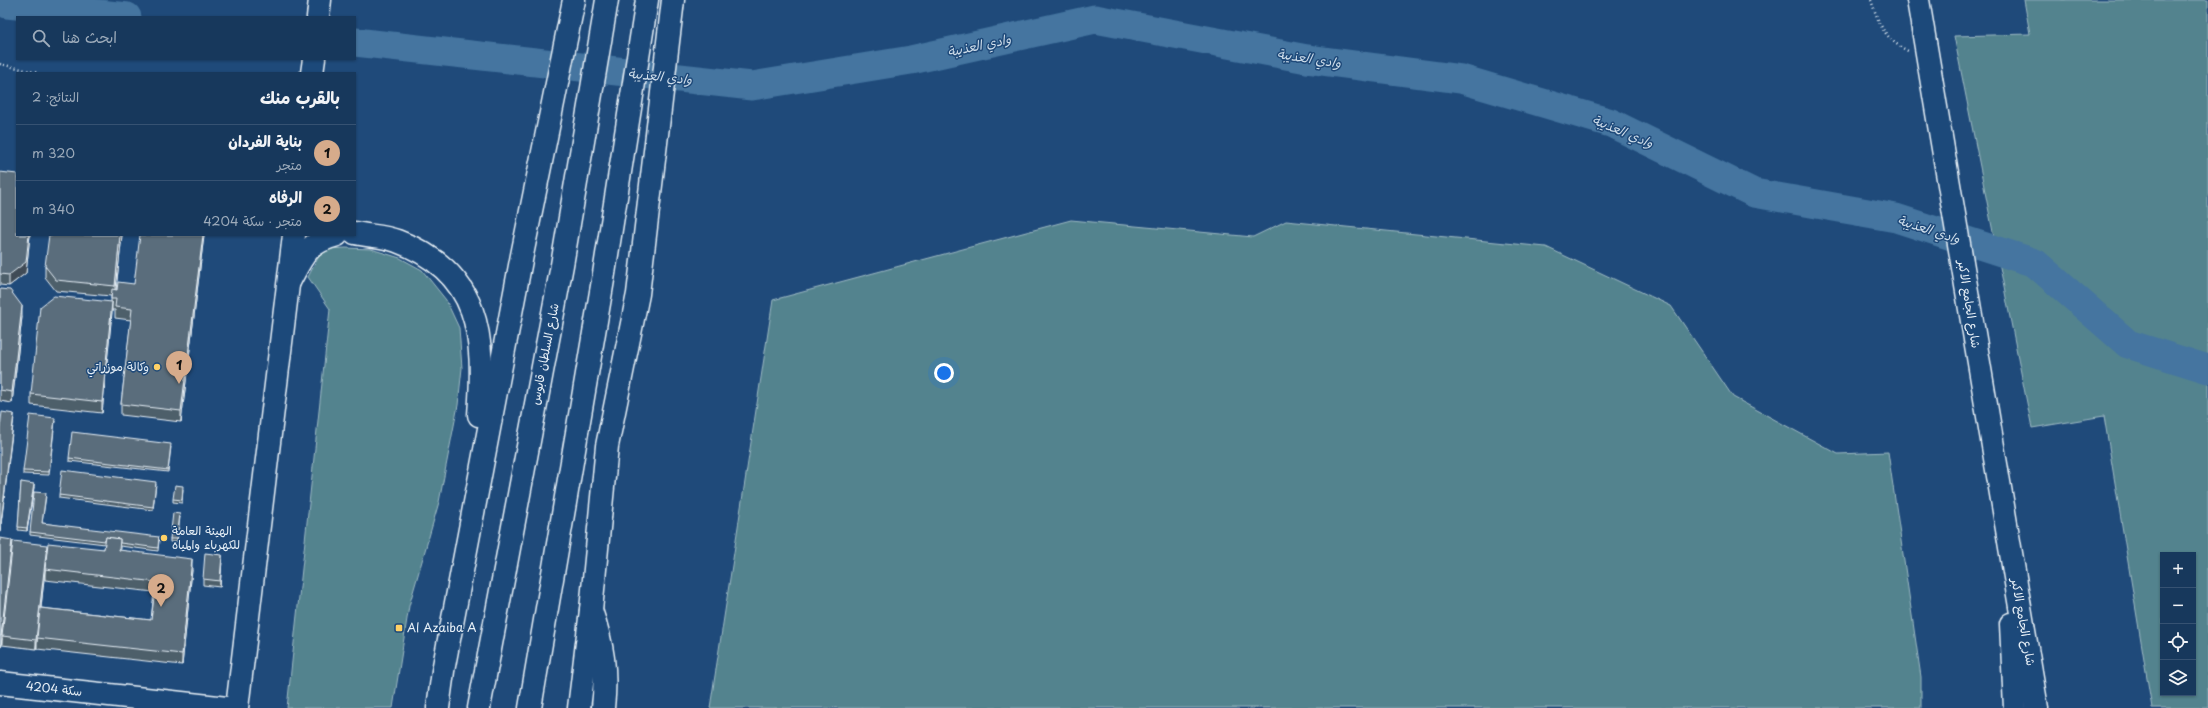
<!DOCTYPE html>
<html lang="ar">
<meta charset="utf-8">
<style>
body{margin:0;font-family:"Playpen Sans","Playpen Sans Arabic",sans-serif;background:#203f62;color:#f1f3f6;direction:rtl}
.controls{position:absolute;right:12px;bottom:12px;display:grid;overflow:hidden;border-radius:0px;box-shadow:0 1px 3px #0004}
.controls button{width:36px;height:36px;display:grid;place-items:center;padding:0;border:0;border-bottom:1px solid #365272;background:#17385c;color:#f1f3f6;font:20px sans-serif}
.you{position:absolute;left:944px;top:373px;width:14px;height:14px;margin:-10px;border:3px solid #fff;border-radius:50%;background:#1a73e8;box-shadow:0 0 0 6px #1a73e833}
.badge{display:grid;place-items:center;width:26px;height:26px;border-radius:50%;background:#d6ab8b;color:#111;font-size:13px;font-weight:700}
.pin{position:absolute;translate:-50% -33px;filter:drop-shadow(0 1px 2px #0008)}
.pin::after{content:'';position:absolute;top:21px;width:14px;height:12px;background:inherit;clip-path:polygon(0 0,100% 0,50% 100%)}
.list{margin:0;padding:0;list-style:none}
h2{display:flex;justify-content:space-between;align-items:center;height:52px;margin:0;padding:0 16px;font-size:17px}
h2 small{font-size:13px;font-weight:400;color:#9eacbb}
.list li{display:grid;grid-template-columns:26px 1fr auto;gap:12px;align-items:center;box-sizing:border-box;height:56px;padding:0 16px;border-top:1px solid #365272}
.list b{display:block;font-size:15px;white-space:nowrap}
.list p{margin:0;font-size:13px;white-space:nowrap;color:#9eacbb}
.list em{font-size:13px;font-style:normal;color:#9eacbb}
.icon{flex:none;width:22px;height:22px;fill:none;stroke:currentColor;stroke-width:2;stroke-linecap:round;stroke-linejoin:round}
.map{position:relative;flex:none;width:2208px;height:708px;overflow:hidden;direction:ltr}
.search{position:absolute;background:#17385c;box-shadow:0 1px 3px #0004;left:16px;top:16px;width:340px;height:44px;display:flex;align-items:center;gap:10px;box-sizing:border-box;padding:0 14px;border-radius:0px;color:#9eacbb;font-size:15px}
.panel{position:absolute;background:#17385c;box-shadow:0 1px 3px #0004;left:16px;top:72px;width:340px;height:164px;border-radius:0px;direction:rtl}
.map>svg:first-child{display:block}
.green{fill:#53838e;stroke:#9ebac3;fill-rule:evenodd}
.lines{fill:none;stroke-linecap:round;stroke-linejoin:round}
.river{stroke:#4475a0;stroke-width:29}
.minor-casing{stroke:#e8f1f8;stroke-width:25}
.highway-casing{stroke:#e8f1f8;stroke-width:25}
.path{stroke:#e8f1f8;stroke-width:2.5;stroke-dasharray:1 3;stroke-linecap:butt}
.minor{stroke:#1f4a7a;stroke-width:22}
.highway{stroke:#1f4a7a;stroke-width:22}
.wall{fill:#4d5e6b;stroke:#e8f1f8;fill-rule:evenodd}
.shaded-wall{fill:#3f4c57;stroke:#e8f1f8}
.building{fill:#5a6d7c;stroke:#e8f1f8}
.poi-dot{fill:#ffd166;stroke:#1f4a7a;stroke-width:1.5}
.labels{text-anchor:middle;stroke-width:3;stroke-linejoin:round;paint-order:stroke}
.street-label{font-size:12px;fill:#e8f1f8;stroke:#1f4a7a}
.poi-label{font-size:12px;fill:#e8f1f8;stroke:#1f4a7a;text-anchor:start}
.water-label{font-size:13px;font-style:italic;fill:#cfdeeb;stroke:#1f4a7a}
</style>
<div class="map">
<svg width="2208" height="708" viewBox="0 0 2208 708">
<rect width="100%" height="100%" fill="#1f4a7a"/>
<filter id="ink" filterUnits="userSpaceOnUse"><feTurbulence type="fractalNoise" baseFrequency=".025" numOctaves="2"/><feDisplacementMap in="SourceGraphic" scale="8" xChannelSelector="R" yChannelSelector="G"/><feConvolveMatrix kernelMatrix="1 2 1 2 8 2 1 2 1" color-interpolation-filters="sRGB"/></filter>
<g filter="url(#ink)">
<!-- green -->
<g class="green">
<path d="M2024,0h184v708h-56l-48,-292 -72,12 -78,-392 76,-2zM2163,555h30v138h-30z"/>
<path d="M1071,220l182,17 33,-16 260,26 125,59 62,91 105,57 50,-2 33,225v31h-1211l63,-408z"/>
<path d="M346,248l25,1 29,9 22,12 24,30 13,28 3,40 -4,37 -19,97 -30,104 -16,102h-106l43,-399 -22,-32 10,-19 9,-9z"/>
</g>
<g class="lines">
<!-- river -->
<g class="river">
<path d="M0,0l7,4 120,13"/>
<path d="M355,42l397,44 159,-26 184,-41 212,40 154,20 150,44 143,70 142,25 139,45 93,81 80,25"/>
</g>
<!-- minor casing -->
<g class="minor-casing">
<g id="minor">
<path d="M1918,0l119,708"/>
<path d="M318,17l2,-17"/>
<path d="M312,73l2,-14"/>
<path d="M591,610c12,35 16,61 12,98"/>
<path d="M2011,624l4,84"/>
<path d="M0,683l227,25"/>
<path d="M237,708l57,-473"/>
</g>
</g>
<!-- highway casing -->
<g class="highway-casing">
<g id="highway">
<path d="M355,233c14,3 29,3 42,8 84,31 88,96 82,174"/>
<path d="M289,282c14,-27 18,-39 48,-47"/>
<path d="M438,708l5,-37 79,-416 52,-255"/>
<path d="M479,708l83,-443 45,-265"/>
<path d="M530,708l73,-428 44,-280"/>
<path d="M579,708l12,-98 16,-164 31,-152 35,-294"/>
</g>
</g>
<!-- path -->
<g class="path">
<path d="M1871,0c8,24 13,39 37,51"/>
<path d="M0,64l39,9"/>
</g>
<!-- minor -->
<use href="#minor" class="minor"/>
<!-- highway -->
<use href="#highway" class="highway"/>
</g>
<!-- wall -->
<g class="wall">
<path d="M0,172l17,63h13l-4,38 -17,13 -9,-1z"/>
<path d="M122,235l-6,54 1,1 17,-6 70,-49 -23,187 -60,-7v-11l10,-84 -16,-2v-8h-3l-10,103 -71,-8v-11l80,-92v-6l-55,-5 -11,-14v-11z"/>
<path d="M0,289l22,28 -10,86 -12,-2z"/>
<path d="M55,421l-6,54 -26,-1v-3z"/>
<path d="M171,447l-3,25 -99,-11v-3z"/>
<path d="M21,482l13,5 -7,44 -9,-1z"/>
<path d="M156,484l-3,26 -94,-12v-3z"/>
<path d="M183,489l-1,14 -9,-1v-3z"/>
<path d="M46,496l-4,27 117,17 -1,11 -38,-5v4l72,20 -10,95 -145,-16v-10l-1,10 -34,-4v-7l-1,9h-1v-109l12,11 35,4 57,-4 1,-5 -75,-9v-3zM46,559l-1,10v11l109,12 -3,28 -110,-12z"/>
<path d="M180,517l-3,25h-7v-3z"/>
<path d="M222,560l-2,27 -17,-2v-6z"/>
</g>
<!-- shaded-wall -->
<g class="shaded-wall">
<path d="M29,235h1l-4,38 -17,13v-11z"/>
<path d="M120,235h2l-7,62v-11z"/>
<path d="M203,235h1l-23,187v-11z"/>
<path d="M112,302v11l-10,100v-11z"/>
<path d="M22,306v11l-10,86v-11z"/>
<path d="M14,414v3l-14,116v-3z"/>
<path d="M34,484v3l-7,44v-3z"/>
<path d="M12,540v11l-11,96v-11z"/>
<path d="M47,545v8l-11,96v-9z"/>
<path d="M222,555v5l-2,27v-6z"/>
<path d="M192,559v11l-10,95v-11z"/>
</g>
<!-- building -->
<g class="building">
<path d="M0,172l17,2v61h12l-3,27 -17,13 -9,-1z"/>
<path d="M49,235h71l-5,51 -59,-6 -11,-14z"/>
<path d="M140,235h63l-22,176 -60,-7 11,-95 -17,-2 1,-8h-5l1,-10 5,1 1,-8 16,2z"/>
<path d="M0,289l10,1 12,16 -10,86 -12,-2z"/>
<path d="M54,296l58,6 -10,100 -71,-8 9,-87z"/>
<path d="M2,412l12,2 -14,116v-102z"/>
<path d="M30,415l25,3 -6,54 -26,-1z"/>
<path d="M72,432l99,12 -3,26 -99,-12z"/>
<path d="M62,470l94,12 -3,25 -94,-12z"/>
<path d="M21,482l13,2 -7,44 -9,-1z"/>
<path d="M175,485l8,1 -1,14 -9,-1z"/>
<path d="M34,492l12,1 -4,30 117,14 -1,11 -38,-5v-4l-14,-2 -1,4 -75,-9z"/>
<path d="M173,513l7,1 -3,25h-7z"/>
<path d="M106,537l14,2 -1,11 73,9 -10,95 -145,-16 3,-30 111,12 5,-38 -111,-13 3,-26 56,6z"/>
<path d="M0,538l12,2 -11,96h-1z"/>
<path d="M13,541l34,4 -11,95 -34,-4z"/>
<path d="M205,553l17,2 -2,26 -17,-2z"/>
</g>
</g>
<!-- markers -->
<g class="poi-dot">
<circle cx="157" cy="367" r="4"/>
<circle cx="164" cy="538" r="4"/>
<rect x="395" y="624" width="8" height="8" rx="2"/>
</g>
<g class="labels">
<!-- street labels -->
<g class="street-label">
<text transform="translate(1969 304) rotate(81)" y="4">شارع الجامع الاكبر</text>
<text transform="translate(545 354) rotate(-79)" y="4">شارع السلطان قابوس</text>
<text transform="translate(2023 622) rotate(80)" y="4">شارع الجامع الاكبر</text>
<text transform="translate(54 689) rotate(6)" y="4">سكة 4204</text>
</g>
<!-- poi labels -->
<g class="poi-label">
<text x="149" y="371" text-anchor="end">وكالة موزراتي</text>
<text x="172" y="535">الهيئة العامة<tspan x="172" dy="14">للكهرباء والمياه</tspan></text>
<text x="407" y="632">Al Azaiba A</text>
</g>
<!-- water labels -->
<g class="water-label">
<text transform="translate(979 45) rotate(-12)" y="5">وادي العذيبة</text>
<text transform="translate(1309 58) rotate(9)" y="5">وادي العذيبة</text>
<text transform="translate(660 76) rotate(6)" y="5">وادي العذيبة</text>
<text transform="translate(1623 131) rotate(23)" y="5">وادي العذيبة</text>
<text transform="translate(1929 229) rotate(18)" y="5">وادي العذيبة</text>
</g>
</g>
</svg>
<div class="controls">
<button>+</button>
<button>−</button>
<button><svg class="icon" aria-label="locate" viewBox="0 0 24 24"><circle cx="12" cy="12" r="6"/><path d="M12 2v4M12 18v4M2 12h4M18 12h4"/></svg></button>
<button><svg class="icon" aria-label="layers" viewBox="0 0 24 24"><path d="M12 4l9 5-9 5-9-5zM3 14l9 5 9-5"/></svg></button>
</div>
<div class="you"></div>
<div class="pin badge" style="left:179px;top:384px">1</div>
<div class="pin badge" style="left:161px;top:607px">2</div>
<div class="search"><svg class="icon" aria-label="search" viewBox="0 0 24 24"><circle cx="10" cy="10" r="6"/><path d="M15 15l6 6"/></svg>ابحث هنا</div>
<section class="panel">
<h2>بالقرب منك<small>النتائج: 2</small></h2>
<ul class="list">
<li><span class="badge">1</span><div><b>بناية الفردان</b><p>متجر</p></div><em>320 m</em></li>
<li><span class="badge">2</span><div><b>الرفاه</b><p>متجر · سكة 4204</p></div><em>340 m</em></li>
</ul>
</section>
</div>
